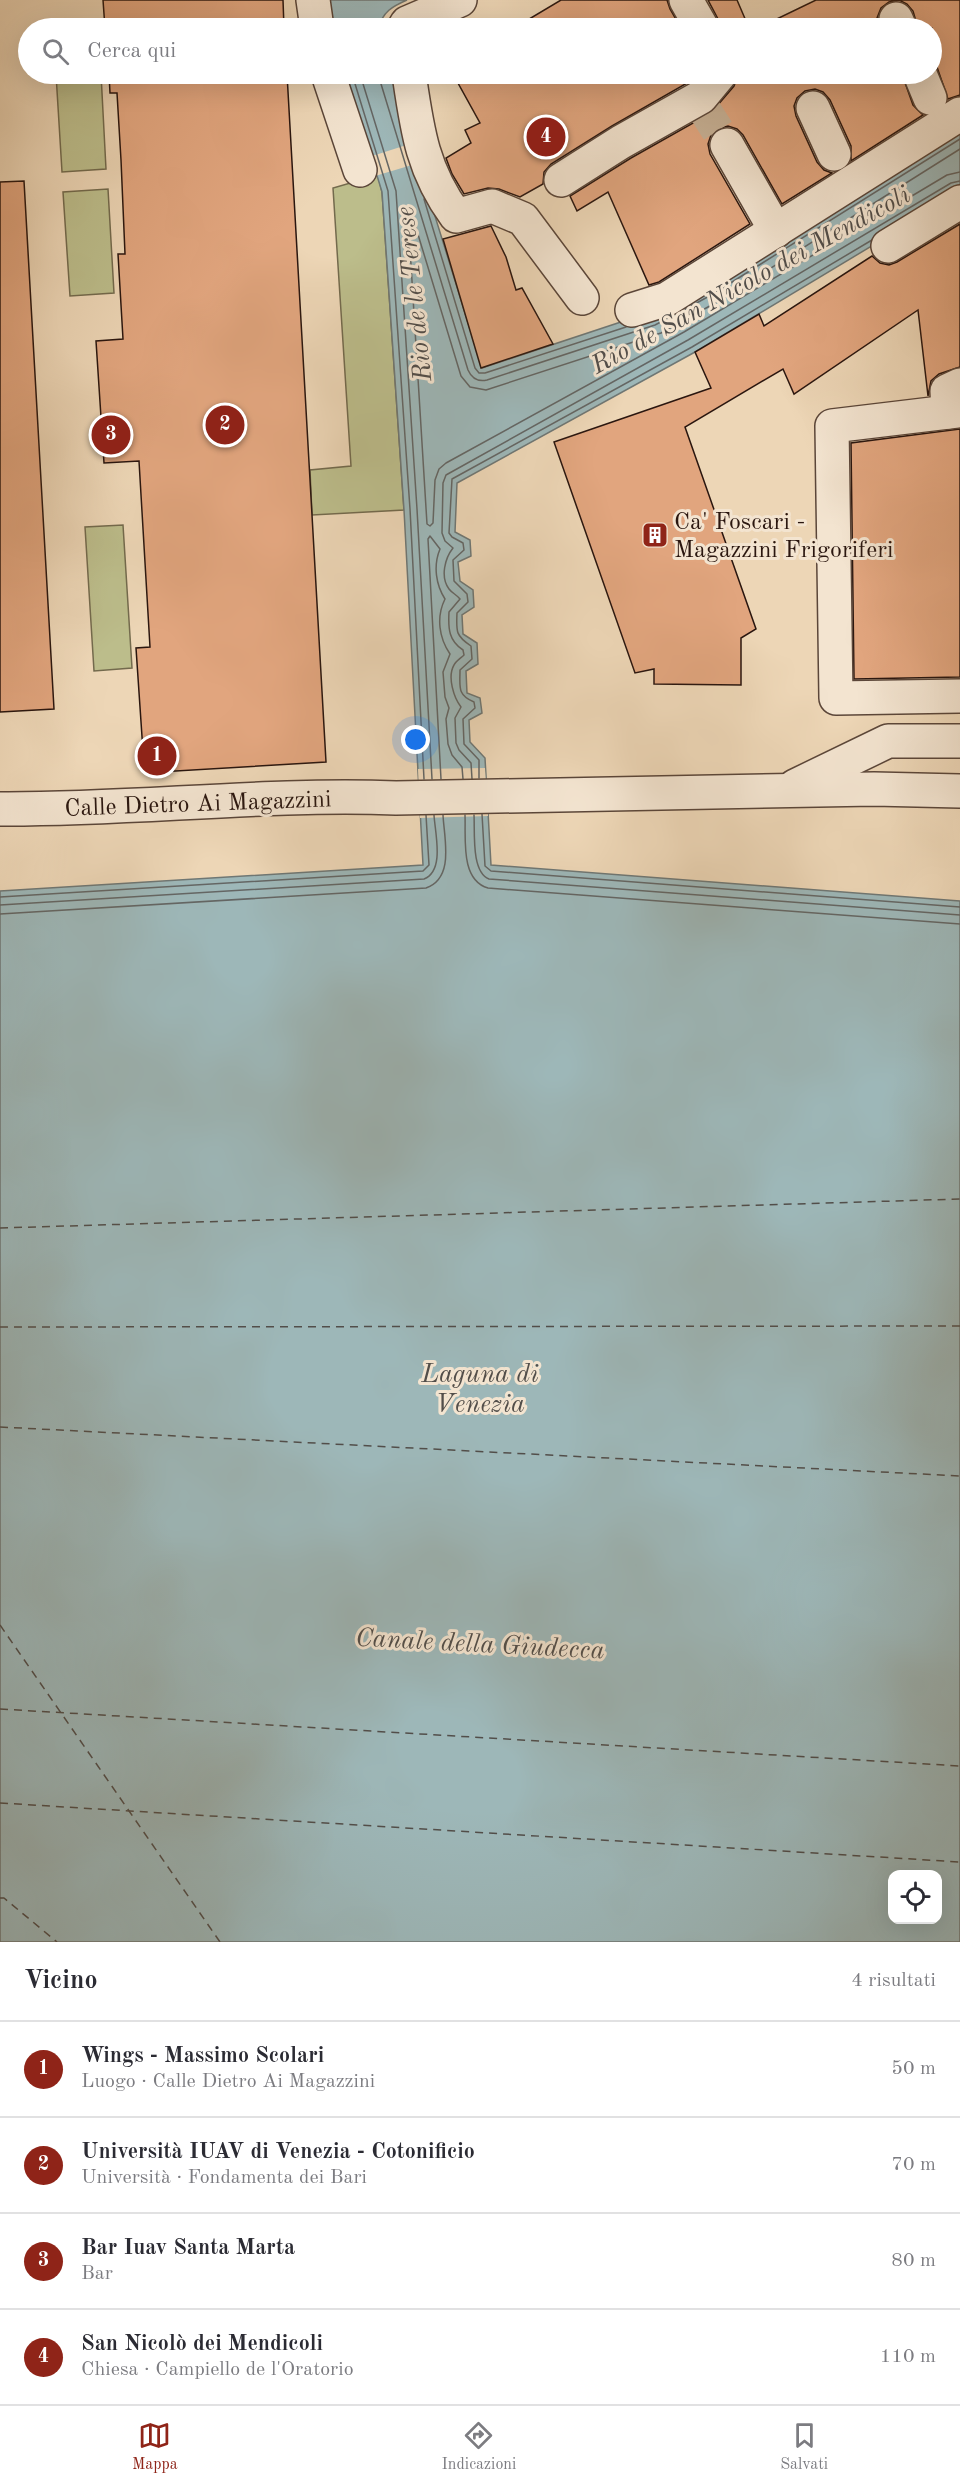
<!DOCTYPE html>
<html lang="it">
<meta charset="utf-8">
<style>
body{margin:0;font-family:"Old Standard TT",serif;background:#f2f2f3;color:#2b2b33}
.controls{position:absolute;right:18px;bottom:18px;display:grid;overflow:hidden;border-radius:12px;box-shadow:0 6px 24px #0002}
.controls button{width:54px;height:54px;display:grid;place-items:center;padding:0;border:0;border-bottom:2px solid #e1e1e2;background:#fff;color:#2b2b33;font:30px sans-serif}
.you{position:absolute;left:416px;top:740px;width:21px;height:21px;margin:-15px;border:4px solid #fff;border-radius:50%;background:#1a73e8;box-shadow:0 0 0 9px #1a73e833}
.badge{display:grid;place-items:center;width:39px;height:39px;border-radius:50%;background:#8f2418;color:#fff;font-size:20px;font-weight:700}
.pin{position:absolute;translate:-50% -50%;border:3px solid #fff;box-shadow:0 2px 6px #0006}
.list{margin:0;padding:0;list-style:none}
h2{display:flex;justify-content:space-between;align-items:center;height:78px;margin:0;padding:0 24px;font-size:26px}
h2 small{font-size:20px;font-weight:400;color:#7c7c81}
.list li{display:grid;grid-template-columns:39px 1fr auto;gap:18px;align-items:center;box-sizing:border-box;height:96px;padding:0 24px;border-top:2px solid #e1e1e2}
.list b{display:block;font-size:22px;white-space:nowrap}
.list p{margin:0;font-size:20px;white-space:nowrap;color:#7c7c81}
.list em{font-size:20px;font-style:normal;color:#7c7c81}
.icon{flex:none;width:33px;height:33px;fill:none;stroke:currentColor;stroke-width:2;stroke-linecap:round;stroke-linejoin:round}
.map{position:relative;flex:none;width:960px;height:1942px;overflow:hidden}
.search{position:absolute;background:#fff;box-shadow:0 6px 24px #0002;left:18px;right:18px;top:18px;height:66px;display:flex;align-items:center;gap:15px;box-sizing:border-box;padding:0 21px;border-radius:33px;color:#7c7c81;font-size:22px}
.sheet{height:462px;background:#fff}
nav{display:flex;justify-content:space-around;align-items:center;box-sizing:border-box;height:84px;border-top:2px solid #e1e1e2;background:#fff;font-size:16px;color:#7c7c81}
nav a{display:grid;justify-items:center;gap:3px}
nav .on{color:#8f2418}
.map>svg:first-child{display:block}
.green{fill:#bcbd8b;stroke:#736a4d;stroke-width:1.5}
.water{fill:#9db7b8;stroke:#6f7774;stroke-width:1.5;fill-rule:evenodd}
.pier{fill:#edd6b6}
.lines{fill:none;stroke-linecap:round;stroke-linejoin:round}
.shore{stroke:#646664;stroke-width:1.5}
.ferry{stroke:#524e4a;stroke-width:1.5;stroke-dasharray:8 6;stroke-linecap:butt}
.building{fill:#e1a57e;stroke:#2a160f;stroke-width:1.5}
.minor-tunnel{stroke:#c6b095;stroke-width:33;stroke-dasharray:33 16;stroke-linecap:butt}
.minor-casing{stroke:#5b4639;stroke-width:36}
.minor{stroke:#f3e4d0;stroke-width:33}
.labels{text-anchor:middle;stroke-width:6;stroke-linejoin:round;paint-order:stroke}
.poi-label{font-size:24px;fill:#2a160f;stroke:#f3e4d0;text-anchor:start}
.street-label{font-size:24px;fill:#2a160f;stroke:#f3e4d0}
.water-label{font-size:26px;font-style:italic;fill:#524e4a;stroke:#f3e4d0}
</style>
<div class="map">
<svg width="960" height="1942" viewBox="0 0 960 1942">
<rect width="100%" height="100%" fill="#edd6b6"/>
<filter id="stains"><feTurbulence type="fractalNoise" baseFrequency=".00333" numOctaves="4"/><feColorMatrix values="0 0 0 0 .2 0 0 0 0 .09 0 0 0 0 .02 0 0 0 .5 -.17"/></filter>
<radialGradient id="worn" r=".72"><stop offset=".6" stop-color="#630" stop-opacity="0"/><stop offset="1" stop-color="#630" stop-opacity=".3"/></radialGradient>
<!-- green -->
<g class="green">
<path d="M97,20l1,8h-45v-5z"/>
<path d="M56,74h45l5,95 -44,3z"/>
<path d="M378,175l4,17 22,318 -92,5 -2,-45 41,-4 -18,-278z"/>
<path d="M108,189l6,104 -44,3 -7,-104z"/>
<path d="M123,525l9,143 -38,3 -9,-144z"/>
</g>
<!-- water -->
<g class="water">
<path d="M324,0h83c-14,6 -25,12 -28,28h-47z"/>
<path d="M346,74h45l91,294 169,-56 309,-189v70l-265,159 -238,131 -2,49 15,8 1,16 -13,6 2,19 13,9 1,17 -12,8 1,19 14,9 1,21 -12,7 1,22 13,5 2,15 -13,7 1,22 15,16 6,107 469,36v1041h-960v-1051l423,-26 -19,-355 -22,-318zM892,1874h46v46h-46z"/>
</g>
<!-- pier -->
<g class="pier">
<path d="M416,142l6,20 -47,14 -6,-19z"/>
<path d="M485,768l3,48 -68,2 -2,-49z"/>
</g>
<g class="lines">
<!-- shore -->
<g class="shore">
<path d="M352,74l36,117 22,318 14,270"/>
<path d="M360,74l36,117 21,318 15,270"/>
<path d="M378,74l90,296c4,9 10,12 19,10l168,-55 17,-9"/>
<path d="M960,149l-243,153 -56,31 -175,57 -16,-3 -9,-11 -48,-158 -5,-2 19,308 3,2 3,-3 2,-43 4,-11 7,-6 238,-131 263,-157 13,-3"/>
<path d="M424,199l51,169 4,5h6l141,-46"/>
<path d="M682,311l31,-17 247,-155"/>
<path d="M479,778v-18l-15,-16 -1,-25 12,-11 -1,-6c-17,-7 -14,-15 -14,-32l12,-11 -1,-13c-15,-10 -15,-14 -14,-33l11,-11 -1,-8 -13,-13 -1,-21 11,-10 -1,-7 -11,-6 -3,-4 3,-54 240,-132 180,-107"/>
<path d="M441,779l-13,-240 2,-3 10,13c-7,17 -4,36 5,50 -9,18 -6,39 5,55l-7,18 2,25 4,11 -3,11 2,25 4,11 10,12 1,12"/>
<path d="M472,779l-1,-16 -12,-13 -3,-7 -1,-25 6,-11c-7,-9 -14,-30 -7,-42 2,-4 7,-7 10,-10l-1,-5c-14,-9 -15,-21 -14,-38l11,-13c-3,-4 -8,-6 -11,-10 -9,-12 -4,-31 4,-41l-8,-7 -3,-8 1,-50 3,-8 242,-135 263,-157 9,-2"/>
<path d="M482,814l3,52 6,5 469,36"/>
<path d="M465,815c1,23 -5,65 23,73l472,36"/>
<path d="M474,815c1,17 -3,57 15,64l471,36"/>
<path d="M0,897l423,-26 6,-6 -3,-50"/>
<path d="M0,905l424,-26c21,-8 11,-46 10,-64"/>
<path d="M0,914l426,-26c29,-10 18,-50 17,-73"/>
</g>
<!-- ferry -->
<g class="ferry">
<path d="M0,1228l960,-29"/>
<path d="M0,1327l960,-1"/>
<path d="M0,1427l960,49"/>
<path d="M0,1625l220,317"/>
<path d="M0,1709l960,57"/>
<path d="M0,1803l960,59"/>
<path d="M0,1898h4l53,44"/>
</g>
</g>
<!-- building -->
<g class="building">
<path d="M103,0h180l1,28h-179z"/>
<path d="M561,0h106l3,9 11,19h-167z"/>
<path d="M708,0h29l12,28h-28l-3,-9z"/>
<path d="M816,0h144v95l-12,4 -11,-32 -5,-8v-31h-14l-5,-17 -6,-7 -8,-4 -10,2 -8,6 -4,10 3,10h-122z"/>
<path d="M109,74h178l39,688 -167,10 -1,-7 -14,1 -8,-118 14,-1 -11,-186 -35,2 -8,-122 27,-2 -5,-85h7l-4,-94 -4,-67h-7z"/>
<path d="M453,74h243l-7,8 -77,44 -61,38 -7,8 -1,12 -23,13 -21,-8 -11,-1 -24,6 -12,-20 -6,-16 25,-15 -6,-13 15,-7z"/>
<path d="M738,74h164l11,31 10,10 -72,46v-15l-21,-46 -7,-8 -8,-3 -10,2 -8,7 -3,8 2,10 21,46 7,8 8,3 -50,31 -39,-69 -6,-6 -9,-3 -11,3 -6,6 -3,9 2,10 40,70 -91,58 -10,3 -41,-93 -31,19 -7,-15 61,-38 80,-45 23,-27z"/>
<path d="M24,181l30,528 -54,3v-530z"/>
<path d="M960,224v143l-21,7 -8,7 -3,15 -10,-86 -124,84 -11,-25 -98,58 71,202 -15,9v47l-87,-1v-15l-19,4 -81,-231 157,-54 -16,-36 64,-38 5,12 108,-70 8,7 9,2 8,-3z"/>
<path d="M491,226l15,31 10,33 6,-2 31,56 -72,24 -38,-129z"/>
<path d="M960,429v248l-106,2 -3,-236z"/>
</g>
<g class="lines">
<!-- minor-tunnel -->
<path class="minor-tunnel" d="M700,103l27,42"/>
<!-- minor casing -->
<g class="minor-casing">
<g id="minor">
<path d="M313,0l4,28"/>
<path d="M686,0l16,28"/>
<path d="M896,19l4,9"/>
<path d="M404,28l3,-5 53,-23"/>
<path d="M328,74l32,96"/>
<path d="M409,74c8,55 13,96 47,142l36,-10 31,13 59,79"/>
<path d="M920,74l10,24"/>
<path d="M813,108l21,46"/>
<path d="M727,145l49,86"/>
<path d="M561,180l60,-38 80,-45 19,-23"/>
<path d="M888,246l72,-44"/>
<path d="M632,310l35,-11 293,-185"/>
<path d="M957,411l-125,15 4,272 124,-2"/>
<path d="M948,412l-1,-21 13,-6"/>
<path d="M795,786l93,-45h72"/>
<path d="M0,809c132,1 264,-16 396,-11l478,-9 86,2"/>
</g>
</g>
<!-- minor -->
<use href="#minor" class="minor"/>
</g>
<!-- icons -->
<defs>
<g id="building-square" transform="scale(1.35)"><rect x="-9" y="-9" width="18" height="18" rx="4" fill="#8f2418" stroke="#f3e4d0"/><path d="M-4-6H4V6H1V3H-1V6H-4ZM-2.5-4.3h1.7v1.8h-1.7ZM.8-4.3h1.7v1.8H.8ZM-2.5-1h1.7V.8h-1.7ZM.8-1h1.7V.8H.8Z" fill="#fff"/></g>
</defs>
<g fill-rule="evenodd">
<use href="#building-square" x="655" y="535"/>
</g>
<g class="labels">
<!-- poi labels -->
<g class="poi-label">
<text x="674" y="529">Ca' Foscari -<tspan x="674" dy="28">Magazzini Frigoriferi</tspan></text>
</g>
<!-- street labels -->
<g class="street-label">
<text transform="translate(198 803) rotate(-2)" y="8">Calle Dietro Ai Magazzini</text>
</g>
<!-- water labels -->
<g class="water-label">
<text transform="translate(750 279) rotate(-29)" y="9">Rio de San Nicolo dei Mendicoli</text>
<text transform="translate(413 294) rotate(-96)" y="9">Rio de le Terese</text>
<text x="480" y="1382">Laguna di<tspan x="480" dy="30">Venezia</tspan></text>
<text transform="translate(480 1643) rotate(3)" y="9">Canale della Giudecca</text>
</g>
</g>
<rect width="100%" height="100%" filter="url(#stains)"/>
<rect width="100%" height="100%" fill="url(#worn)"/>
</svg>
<div class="controls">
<button><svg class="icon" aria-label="locate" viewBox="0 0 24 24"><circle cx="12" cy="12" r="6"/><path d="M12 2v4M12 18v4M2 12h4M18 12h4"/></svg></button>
</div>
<div class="you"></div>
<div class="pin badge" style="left:157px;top:756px">1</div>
<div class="pin badge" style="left:225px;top:425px">2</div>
<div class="pin badge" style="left:111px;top:435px">3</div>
<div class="pin badge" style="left:546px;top:137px">4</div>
<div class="search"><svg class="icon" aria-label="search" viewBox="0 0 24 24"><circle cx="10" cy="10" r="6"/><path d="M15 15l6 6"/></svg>Cerca qui</div>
</div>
<section class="sheet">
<h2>Vicino<small>4 risultati</small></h2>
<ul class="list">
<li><span class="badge">1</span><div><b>Wings - Massimo Scolari</b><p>Luogo · Calle Dietro Ai Magazzini</p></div><em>50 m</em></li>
<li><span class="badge">2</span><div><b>Università IUAV di Venezia - Cotonificio</b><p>Università · Fondamenta dei Bari</p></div><em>70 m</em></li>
<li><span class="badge">3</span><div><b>Bar Iuav Santa Marta</b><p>Bar</p></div><em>80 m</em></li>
<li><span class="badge">4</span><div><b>San Nicolò dei Mendicoli</b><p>Chiesa · Campiello de l'Oratorio</p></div><em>110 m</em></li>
</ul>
</section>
<nav>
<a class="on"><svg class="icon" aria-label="map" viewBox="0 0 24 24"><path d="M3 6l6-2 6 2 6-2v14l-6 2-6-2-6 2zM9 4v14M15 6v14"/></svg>Mappa</a>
<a><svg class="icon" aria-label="directions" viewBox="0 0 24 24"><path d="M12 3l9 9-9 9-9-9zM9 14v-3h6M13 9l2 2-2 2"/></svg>Indicazioni</a>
<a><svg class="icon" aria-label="saved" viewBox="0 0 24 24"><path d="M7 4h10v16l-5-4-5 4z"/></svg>Salvati</a>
</nav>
